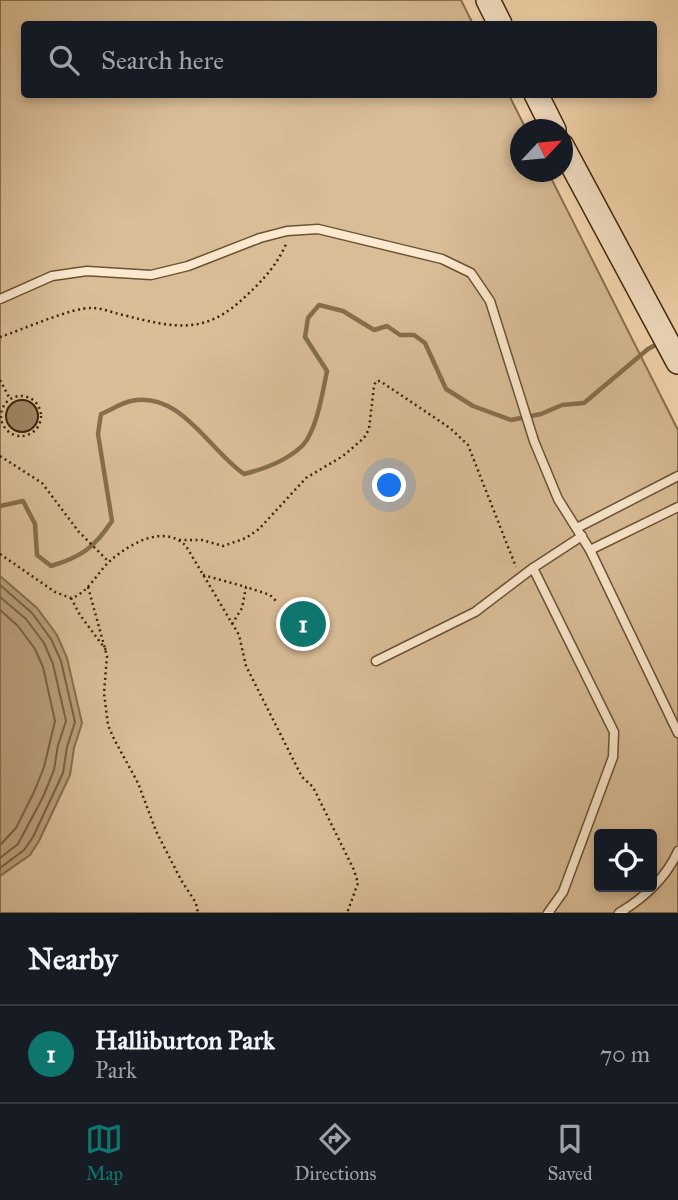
<!DOCTYPE html>
<style>
body{margin:0;font-family:"IM FELL Great Primer",serif;background:#20242c;color:#f1f3f6}
.controls{position:absolute;right:21px;bottom:21px;display:grid;overflow:hidden;border-radius:7px;box-shadow:0 4px 10px #0003}
.controls button{width:63px;height:63px;display:grid;place-items:center;padding:0;border:0;border-bottom:2px solid #363941;background:#171b24;color:#f1f3f6;font:35px sans-serif}
.compass{position:absolute;left:510px;top:119px;width:63px;height:63px;border-radius:50%;background:#171b24;box-shadow:0 4px 10px #0003;rotate:64deg}
.you{position:absolute;left:390px;top:486px;width:24px;height:24px;margin:-18px;border:5px solid #fff;border-radius:50%;background:#1a73e8;box-shadow:0 0 0 10px #1a73e833}
.badge{display:grid;place-items:center;width:46px;height:46px;border-radius:50%;background:#0f766e;color:#fff;font-size:23px;font-weight:700}
.pin{position:absolute;translate:-50% -50%;border:4px solid #fff;box-shadow:0 2px 7px #0006}
.list{margin:0;padding:0;list-style:none}
h2{display:flex;justify-content:space-between;align-items:center;height:91px;margin:0;padding:0 28px;font-size:30px}
h2 small{font-size:23px;font-weight:400;color:#9ea1a6}
.list li{display:grid;grid-template-columns:46px 1fr auto;gap:21px;align-items:center;box-sizing:border-box;height:98px;padding:0 28px;border-top:2px solid #363941}
.list b{display:block;font-size:26px;white-space:nowrap}
.list p{margin:0;font-size:23px;white-space:nowrap;color:#9ea1a6}
.list em{font-size:23px;font-style:normal;color:#9ea1a6}
.icon{flex:none;width:38px;height:38px;fill:none;stroke:currentColor;stroke-width:2;stroke-linecap:round;stroke-linejoin:round}
.map{position:relative;flex:none;width:678px;height:913px;overflow:hidden}
.search{position:absolute;background:#171b24;box-shadow:0 4px 10px #0003;left:21px;right:21px;top:21px;height:77px;display:flex;align-items:center;gap:18px;box-sizing:border-box;padding:0 24px;border-radius:7px;color:#9ea1a6;font-size:26px}
.sheet{height:189px;background:#171b24}
nav{display:flex;justify-content:space-around;align-items:center;box-sizing:border-box;height:98px;border-top:2px solid #363941;background:#171b24;font-size:19px;color:#9ea1a6}
nav a{display:grid;justify-items:center;gap:4px}
nav .on{color:#0f766e}
.map>svg:first-child{display:block}
.green{fill:#d9bd97;stroke:#8a7150;stroke-width:2;fill-rule:evenodd}
.water{fill:#b99e7a;stroke:#866e4c;stroke-width:2}
.lines{fill:none;stroke-linecap:round;stroke-linejoin:round}
.shore{stroke:#7a6241;stroke-width:2}
.stream{stroke:#866e4c;stroke-width:4.5}
.building{fill:#9e8461;stroke:#3a2508;stroke-width:2}
.lane-casing{stroke:#6a5333;stroke-width:11}
.secondary-casing{stroke:#3a2508;stroke-width:26}
.path{stroke:#3a2508;stroke-width:2.5;stroke-dasharray:2 3.5;stroke-linecap:butt}
.lane{stroke:#fce8ce;stroke-width:8}
.secondary{stroke:#fce8ce;stroke-width:23}
</style>
<div class="map">
<svg width="678" height="913" viewBox="0 0 678 913">
<rect width="100%" height="100%" fill="#fadcb4"/>
<filter id="stains"><feTurbulence type="fractalNoise" baseFrequency=".00286" numOctaves="4"/><feColorMatrix values="0 0 0 0 .2 0 0 0 0 .09 0 0 0 0 .02 0 0 0 .5 -.17"/></filter>
<radialGradient id="worn" r=".72"><stop offset=".6" stop-color="#630" stop-opacity="0"/><stop offset="1" stop-color="#630" stop-opacity=".3"/></radialGradient>
<!-- green -->
<path class="green" d="M0,0h461l12,24h-449v70l485,1 17,34 -6,1v42h28l130,258v483h-678zM599,834h53v53h-53z"/>
<!-- water -->
<path class="water" d="M0,576l37,32 20,27 10,23 15,65 -8,25 -4,27 -31,66 -9,14 -30,21z"/>
<g class="lines">
<!-- shore -->
<g class="shore">
<path d="M0,585l32,28 19,26 10,22 14,61 -8,25 -4,26 -30,64 -9,13 -24,18"/>
<path d="M0,597l26,22 18,24 9,21 13,57 -8,24 -4,25 -11,27 -25,47 -18,14"/>
<path d="M0,610l18,16 17,23 8,18 12,54 -11,46 -10,25 -18,36 -16,17"/>
</g>
<!-- stream -->
<path class="stream" d="M0,506l23,-5 12,23 2,31 14,11c30,-9 43,-18 61,-45l-14,-87 3,-20c10,-4 20,-11 30,-13 49,-11 78,49 113,73 20,-5 43,-13 59,-29 14,-15 20,-55 24,-74l-22,-34 3,-19 11,-13 24,6 31,19 13,-4 13,9h14l11,8 21,46 27,17 38,14 30,-6 21,-9 22,-2 64,-54 11,-6"/>
</g>
<!-- building -->
<circle class="building" cx="22" cy="416" r="16"/>
<g class="lines">
<!-- lane casing -->
<g class="lane-casing">
<g id="lane">
<path d="M0,299l52,-23 35,-5 64,4 37,-9 72,-28 27,-7 31,-2 124,30 29,14 19,28 44,140 24,58 32,51 88,183"/>
<path d="M577,528l101,-52"/>
<path d="M590,550l88,-43"/>
<path d="M376,661l99,-49 58,-44"/>
<path d="M548,913l15,-21 50,-135 1,-25 -81,-164 49,-32"/>
<path d="M619,913c25,-15 47,-35 59,-62"/>
</g>
</g>
<!-- secondary casing -->
<g class="secondary-casing">
<g id="secondary">
<path d="M488,0l12,24"/>
<path d="M536,94l18,36"/>
<path d="M562,146l116,216"/>
</g>
</g>
<!-- path -->
<g class="path">
<path d="M0,337c22,-7 72,-30 92,-29 11,0 21,5 31,7 53,13 82,21 124,-20 16,-15 30,-30 39,-51"/>
<path d="M0,380l10,19"/>
<circle cx="21" cy="416" r="20"/>
<path d="M0,456l42,27 37,49 30,30"/>
<path d="M179,540h23l21,6 23,-8 13,-9 47,-51 37,-22 21,-18 5,-9 5,-43 2,-5h4l70,47 18,17 48,122"/>
<path d="M0,554l55,38 16,6c18,-5 26,-26 40,-38 20,-17 53,-36 75,-14l53,89 7,31 56,111 11,10 41,83 4,13 -11,30"/>
<path d="M203,575l43,12"/>
<path d="M88,587l19,69 -3,37 4,32 6,14 24,44 18,48 25,49 15,23 2,10"/>
<path d="M71,598l9,17 26,35"/>
<path d="M232,624l10,-16 4,-21 24,8 6,6"/>
</g>
<!-- lane -->
<use href="#lane" class="lane"/>
<!-- secondary -->
<use href="#secondary" class="secondary"/>
</g>
<rect width="100%" height="100%" filter="url(#stains)"/>
<rect width="100%" height="100%" fill="url(#worn)"/>
</svg>
<div class="controls">
<button><svg class="icon" aria-label="locate" viewBox="0 0 24 24"><circle cx="12" cy="12" r="6"/><path d="M12 2v4M12 18v4M2 12h4M18 12h4"/></svg></button>
</div>
<svg class="compass" viewBox="-18 -18 36 36"><path d="M0-13l5 13h-10z" fill="#e53935"/><path d="M0 13l5-13h-10z" fill="#9ea1a6"/></svg>
<div class="you"></div>
<div class="pin badge" style="left:303px;top:624px">1</div>
<div class="search"><svg class="icon" aria-label="search" viewBox="0 0 24 24"><circle cx="10" cy="10" r="6"/><path d="M15 15l6 6"/></svg>Search here</div>
</div>
<section class="sheet">
<h2>Nearby<small></small></h2>
<ul class="list">
<li><span class="badge">1</span><div><b>Halliburton Park</b><p>Park</p></div><em>70 m</em></li>
</ul>
</section>
<nav>
<a class="on"><svg class="icon" aria-label="map" viewBox="0 0 24 24"><path d="M3 6l6-2 6 2 6-2v14l-6 2-6-2-6 2zM9 4v14M15 6v14"/></svg>Map</a>
<a><svg class="icon" aria-label="directions" viewBox="0 0 24 24"><path d="M12 3l9 9-9 9-9-9zM9 14v-3h6M13 9l2 2-2 2"/></svg>Directions</a>
<a><svg class="icon" aria-label="saved" viewBox="0 0 24 24"><path d="M7 4h10v16l-5-4-5 4z"/></svg>Saved</a>
</nav>
